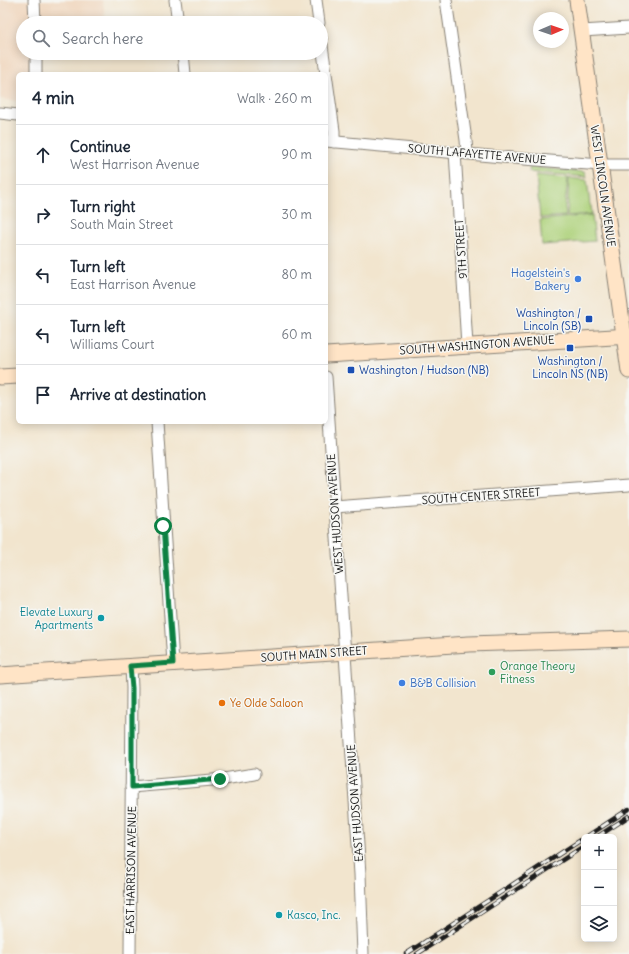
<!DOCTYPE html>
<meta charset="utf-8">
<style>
body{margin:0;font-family:Delius,sans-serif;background:#f6f6f7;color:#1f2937}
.controls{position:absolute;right:12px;bottom:12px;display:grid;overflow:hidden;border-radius:6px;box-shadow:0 2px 10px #0003}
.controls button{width:36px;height:36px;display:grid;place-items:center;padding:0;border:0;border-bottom:1px solid #e0e1e3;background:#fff;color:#1f2937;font:20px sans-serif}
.compass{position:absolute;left:533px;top:12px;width:36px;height:36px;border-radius:50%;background:#fff;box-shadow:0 2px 10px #0003;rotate:88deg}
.stop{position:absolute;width:12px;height:12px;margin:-9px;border:3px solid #0b8043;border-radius:50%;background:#fff}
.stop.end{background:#0b8043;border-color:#fff;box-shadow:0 1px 4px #0008}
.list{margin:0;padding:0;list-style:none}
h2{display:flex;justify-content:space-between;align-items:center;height:52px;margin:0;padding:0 16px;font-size:17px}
h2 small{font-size:13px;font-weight:400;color:#747a83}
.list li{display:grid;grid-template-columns:26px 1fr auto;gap:12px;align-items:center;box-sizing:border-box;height:60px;padding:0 16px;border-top:1px solid #e0e1e3}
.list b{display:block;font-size:15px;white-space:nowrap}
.list p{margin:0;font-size:13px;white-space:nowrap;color:#747a83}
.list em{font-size:13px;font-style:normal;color:#747a83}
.icon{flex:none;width:22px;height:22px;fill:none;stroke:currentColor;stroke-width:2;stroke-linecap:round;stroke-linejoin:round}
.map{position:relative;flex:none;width:629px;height:954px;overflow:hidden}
.search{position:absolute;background:#fff;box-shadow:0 2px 10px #0003;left:16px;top:16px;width:312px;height:44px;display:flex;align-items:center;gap:10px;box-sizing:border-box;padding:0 14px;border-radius:22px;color:#747a83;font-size:15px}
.panel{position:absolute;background:#fff;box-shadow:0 2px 10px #0003;left:16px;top:72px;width:312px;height:352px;border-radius:6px}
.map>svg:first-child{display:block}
.built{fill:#f0d5bc}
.green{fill:#aed27c;stroke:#65774c}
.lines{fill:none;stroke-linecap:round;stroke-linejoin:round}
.street-casing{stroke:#878075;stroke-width:13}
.secondary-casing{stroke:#878075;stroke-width:17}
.street{stroke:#fff;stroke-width:11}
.secondary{stroke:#ffe4c6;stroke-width:15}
.rail-casing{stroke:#1c1c1c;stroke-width:4.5}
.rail{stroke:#f6f6f2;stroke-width:3;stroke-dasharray:9;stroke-linecap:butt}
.route{stroke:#0b8043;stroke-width:5}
.shop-dot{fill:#3f7fe0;stroke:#f6f6f2;stroke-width:1.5}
.transit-dot{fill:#1a4fb4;stroke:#f6f6f2;stroke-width:1.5}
.culture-dot{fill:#0f9aa8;stroke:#f6f6f2;stroke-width:1.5}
.leisure-dot{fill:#2e9e5b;stroke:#f6f6f2;stroke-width:1.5}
.food-dot{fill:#e8710a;stroke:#f6f6f2;stroke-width:1.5}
.labels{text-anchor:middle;stroke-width:3;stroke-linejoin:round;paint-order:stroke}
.street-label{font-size:11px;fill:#1c1c1c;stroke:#f6f6f2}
.shop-label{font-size:11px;fill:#366cbe;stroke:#f6f6f2;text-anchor:end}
.transit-label{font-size:11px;fill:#164399;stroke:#f6f6f2;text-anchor:end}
.culture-label{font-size:11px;fill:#0d838f;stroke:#f6f6f2;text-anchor:end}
.leisure-label{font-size:11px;fill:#27864d;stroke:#f6f6f2;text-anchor:start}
.food-label{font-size:11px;fill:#c56008;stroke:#f6f6f2;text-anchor:start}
</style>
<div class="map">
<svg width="629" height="954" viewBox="0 0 629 954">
<rect width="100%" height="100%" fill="#f6f6f2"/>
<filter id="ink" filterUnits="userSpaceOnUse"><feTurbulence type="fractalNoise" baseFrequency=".025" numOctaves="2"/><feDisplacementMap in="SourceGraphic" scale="8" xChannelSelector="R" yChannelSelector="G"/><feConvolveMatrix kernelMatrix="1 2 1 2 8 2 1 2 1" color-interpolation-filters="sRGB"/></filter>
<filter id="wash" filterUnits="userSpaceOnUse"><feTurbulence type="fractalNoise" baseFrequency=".012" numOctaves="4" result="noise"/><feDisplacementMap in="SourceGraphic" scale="16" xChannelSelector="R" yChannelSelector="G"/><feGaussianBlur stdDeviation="0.9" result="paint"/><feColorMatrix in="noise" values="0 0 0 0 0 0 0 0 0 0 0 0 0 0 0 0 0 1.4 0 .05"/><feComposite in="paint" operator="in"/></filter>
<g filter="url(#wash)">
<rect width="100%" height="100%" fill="#f2e5ce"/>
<!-- built -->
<path class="built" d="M0,0h103l2,17 -39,6h-43v30h8v21h-13v27l-18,-2z"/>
<!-- green -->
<g class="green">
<path d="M530,167l55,5 2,5 -58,-5z"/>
<path d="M536,175l32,3 -3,28 1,10 -26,2z"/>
<path d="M569,178l18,2 3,25 1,1 1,8 -25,2z"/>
<path d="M592,215l3,26 -53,4 -2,-25z"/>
</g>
</g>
<g filter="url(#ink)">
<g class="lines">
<!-- street casing -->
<g class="street-casing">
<g id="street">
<path d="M34,0l1,23"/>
<path d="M175,0l3,23"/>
<path d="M316,0l3,23"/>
<path d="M446,0l20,140 1,13"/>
<path d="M582,31l47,-3"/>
<path d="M321,38l13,93v11"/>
<path d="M36,53v21"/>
<path d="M183,53l2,21"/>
<path d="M0,113l18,2"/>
<path d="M326,141l198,18 77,6h28"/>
<path d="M455,152l12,193"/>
<path d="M326,377l34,497 3,80"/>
<path d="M157,422l16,241"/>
<path d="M334,507l295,-22"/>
<path d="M131,787l93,-8 30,-5"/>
<path d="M130,954l2,-266 -1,-22"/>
</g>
</g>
<!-- secondary casing -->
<g class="secondary-casing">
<g id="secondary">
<path d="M577,0l52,371"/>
<path d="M326,355l303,-19"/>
<path d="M0,377l18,-1"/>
<path d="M0,675l469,-31 160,-5"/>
</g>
</g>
<!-- street -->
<use href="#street" class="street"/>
<!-- secondary -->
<use href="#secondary" class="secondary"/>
<!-- rail casing -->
<g class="rail-casing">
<g id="rail">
<path d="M586,837l43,-28"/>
<path d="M597,837l32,-21"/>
<path d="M406,954l178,-116"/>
<path d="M417,954l167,-108"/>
</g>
</g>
<!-- rail -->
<use href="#rail" class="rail"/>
</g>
</g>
<g class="lines" filter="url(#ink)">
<!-- route -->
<path class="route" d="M163,526l10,137 -43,3 2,22v99l88,-8"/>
</g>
<!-- markers -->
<g class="shop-dot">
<circle cx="578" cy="279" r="4"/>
<circle cx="402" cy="683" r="4"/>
</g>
<g class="transit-dot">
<rect x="585" y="315" width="8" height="8" rx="2"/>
<rect x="566" y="344" width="8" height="8" rx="2"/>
<rect x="347" y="366" width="8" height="8" rx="2"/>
</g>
<g class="culture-dot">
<circle cx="101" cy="618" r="4"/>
<circle cx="279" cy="915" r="4"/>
</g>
<circle class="leisure-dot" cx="492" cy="672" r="4"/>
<circle class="food-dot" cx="222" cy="703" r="4"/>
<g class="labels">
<!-- street labels -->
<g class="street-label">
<text transform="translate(477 154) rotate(5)" y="4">SOUTH LAFAYETTE AVENUE</text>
<text transform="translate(603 186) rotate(82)" y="4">WEST LINCOLN AVENUE</text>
<text transform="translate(461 249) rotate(-94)" y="4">9TH STREET</text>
<text transform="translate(477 345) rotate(-4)" y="4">SOUTH WASHINGTON AVENUE</text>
<text transform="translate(481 496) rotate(-4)" y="4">SOUTH CENTER STREET</text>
<text transform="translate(335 514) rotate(-94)" y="4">WEST HUDSON AVENUE</text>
<text transform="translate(314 654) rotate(-4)" y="4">SOUTH MAIN STREET</text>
<text transform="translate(355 803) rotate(-94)" y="4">EAST HUDSON AVENUE</text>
<text transform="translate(131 870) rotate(-89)" y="4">EAST HARRISON AVENUE</text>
</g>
<!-- shop labels -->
<g class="shop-label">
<text x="570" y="277">Hagelstein's<tspan x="570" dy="13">Bakery</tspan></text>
<text x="410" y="687" text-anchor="start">B&amp;B Collision</text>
</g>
<!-- transit labels -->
<g class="transit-label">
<text x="581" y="317">Washington /<tspan x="581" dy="13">Lincoln (SB)</tspan></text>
<text x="570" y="365" text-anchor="middle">Washington /<tspan x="570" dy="13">Lincoln NS (NB)</tspan></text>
<text x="359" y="374" text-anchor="start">Washington / Hudson (NB)</text>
</g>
<!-- culture labels -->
<g class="culture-label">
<text x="93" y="616">Elevate Luxury<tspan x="93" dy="13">Apartments</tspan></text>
<text x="287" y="919" text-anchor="start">Kasco, Inc.</text>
</g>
<!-- leisure labels -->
<g class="leisure-label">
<text x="500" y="670">Orange Theory<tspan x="500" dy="13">Fitness</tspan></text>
</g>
<!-- food labels -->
<g class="food-label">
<text x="230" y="707">Ye Olde Saloon</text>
</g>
</g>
</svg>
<div class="controls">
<button>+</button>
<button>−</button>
<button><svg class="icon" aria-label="layers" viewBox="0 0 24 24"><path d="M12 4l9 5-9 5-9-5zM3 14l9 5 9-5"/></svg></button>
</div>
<svg class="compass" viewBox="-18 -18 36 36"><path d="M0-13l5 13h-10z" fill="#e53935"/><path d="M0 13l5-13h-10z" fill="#747a83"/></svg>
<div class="stop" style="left:163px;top:526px"></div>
<div class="stop end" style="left:220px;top:779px"></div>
<div class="search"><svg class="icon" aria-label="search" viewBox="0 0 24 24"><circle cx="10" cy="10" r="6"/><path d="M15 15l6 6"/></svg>Search here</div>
<section class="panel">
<h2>4 min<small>Walk · 260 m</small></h2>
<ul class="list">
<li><svg class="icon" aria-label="ahead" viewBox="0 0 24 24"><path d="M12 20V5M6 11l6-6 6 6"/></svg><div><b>Continue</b><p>West Harrison Avenue</p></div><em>90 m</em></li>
<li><svg class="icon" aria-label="right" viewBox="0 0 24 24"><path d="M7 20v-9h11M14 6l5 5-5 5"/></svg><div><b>Turn right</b><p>South Main Street</p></div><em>30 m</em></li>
<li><svg class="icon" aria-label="left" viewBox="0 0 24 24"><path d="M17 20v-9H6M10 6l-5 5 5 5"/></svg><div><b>Turn left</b><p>East Harrison Avenue</p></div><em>80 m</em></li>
<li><svg class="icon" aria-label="left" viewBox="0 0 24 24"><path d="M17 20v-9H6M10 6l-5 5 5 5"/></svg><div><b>Turn left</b><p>Williams Court</p></div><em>60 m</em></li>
<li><svg class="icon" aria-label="arrive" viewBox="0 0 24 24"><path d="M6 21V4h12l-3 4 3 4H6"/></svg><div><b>Arrive at destination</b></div></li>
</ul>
</section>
</div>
